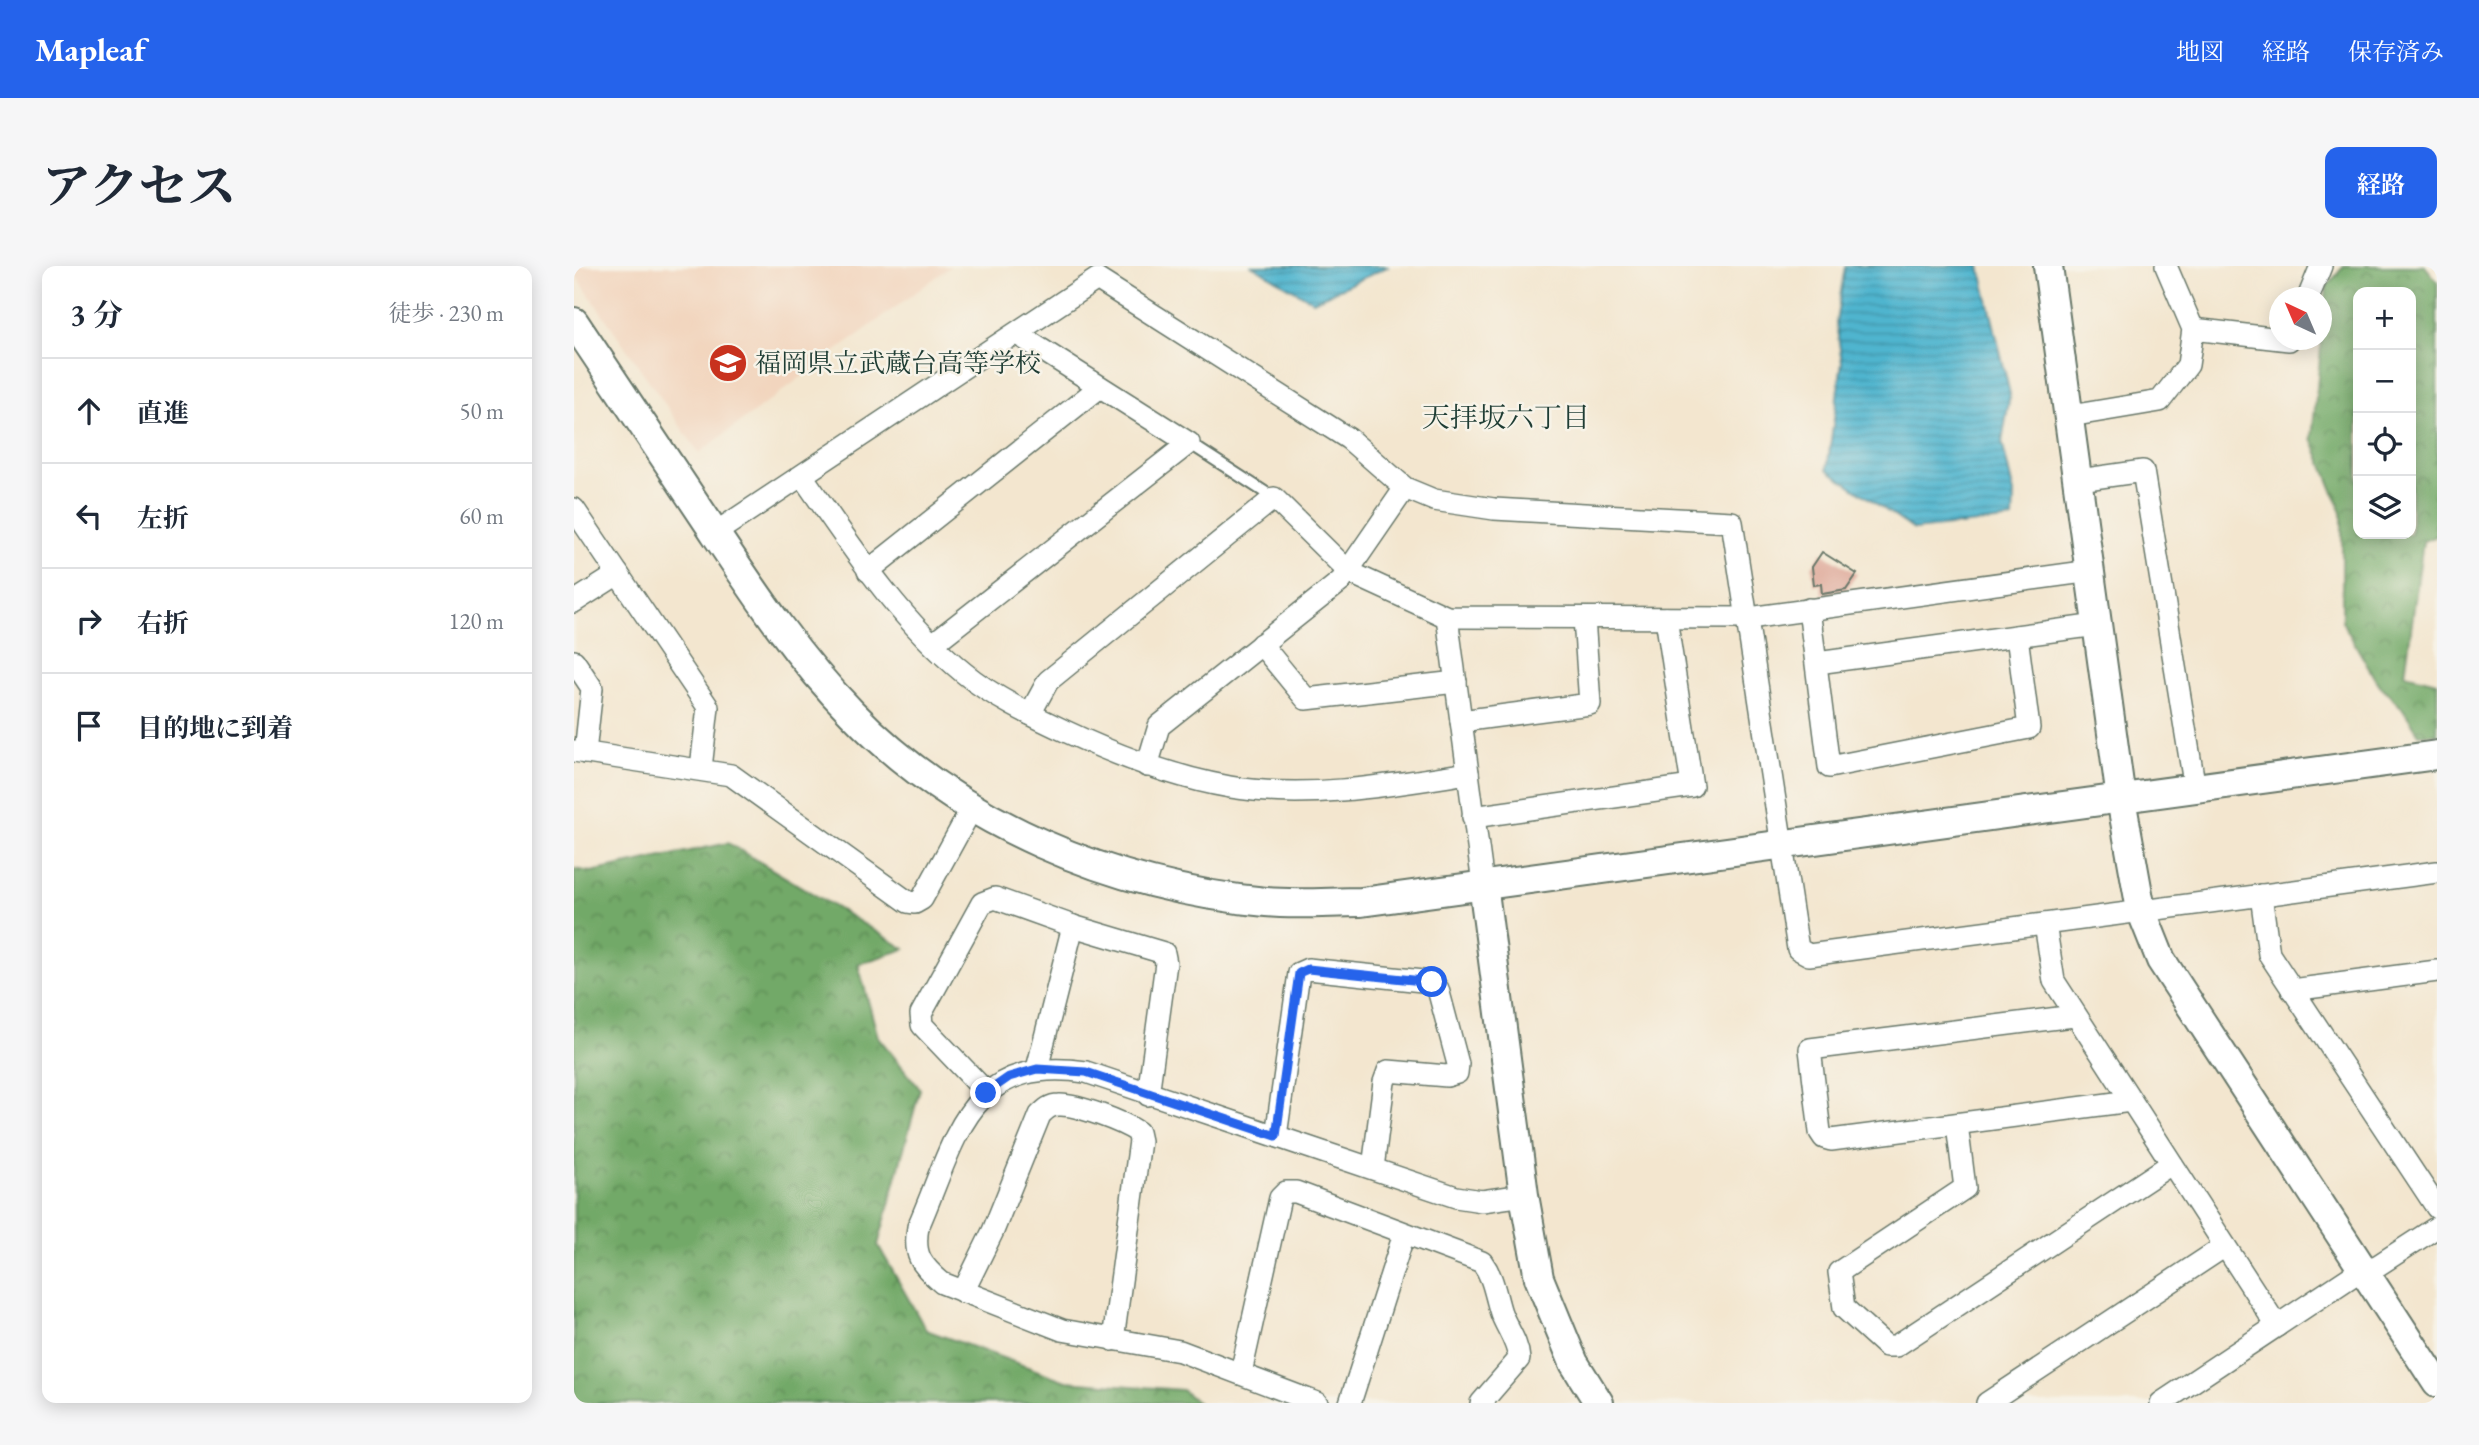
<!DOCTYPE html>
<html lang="ja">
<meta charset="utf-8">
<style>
body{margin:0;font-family:"EB Garamond","Noto Serif JP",serif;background:#f6f6f7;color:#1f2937}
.controls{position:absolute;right:21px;top:21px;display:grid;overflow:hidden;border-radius:14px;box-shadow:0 4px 18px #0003}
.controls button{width:63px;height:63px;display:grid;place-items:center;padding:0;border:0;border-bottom:2px solid #e0e1e3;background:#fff;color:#1f2937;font:35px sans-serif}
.compass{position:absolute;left:1695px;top:21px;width:63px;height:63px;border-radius:50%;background:#fff;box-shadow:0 4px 18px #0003;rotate:316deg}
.stop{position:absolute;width:21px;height:21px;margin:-16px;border:5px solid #2563eb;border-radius:50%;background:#fff}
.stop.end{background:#2563eb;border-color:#fff;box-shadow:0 2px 7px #0008}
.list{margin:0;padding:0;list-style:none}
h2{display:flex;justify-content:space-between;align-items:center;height:91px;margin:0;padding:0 28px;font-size:30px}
h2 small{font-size:23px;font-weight:400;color:#747a83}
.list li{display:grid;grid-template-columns:46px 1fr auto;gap:21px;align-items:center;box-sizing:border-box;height:105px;padding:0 28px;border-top:2px solid #e0e1e3}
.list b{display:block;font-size:26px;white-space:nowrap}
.list em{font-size:23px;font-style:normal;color:#747a83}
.icon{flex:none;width:38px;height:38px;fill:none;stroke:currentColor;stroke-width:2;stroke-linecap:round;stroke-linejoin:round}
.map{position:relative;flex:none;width:1863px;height:1137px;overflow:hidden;border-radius:14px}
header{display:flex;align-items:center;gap:42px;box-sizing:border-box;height:98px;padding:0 35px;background:#2563eb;color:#fff}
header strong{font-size:33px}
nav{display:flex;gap:38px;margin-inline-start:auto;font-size:24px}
.intro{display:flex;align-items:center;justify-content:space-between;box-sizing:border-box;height:168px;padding:0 42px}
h1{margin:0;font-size:49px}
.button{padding:18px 32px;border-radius:14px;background:#2563eb;color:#fff;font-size:24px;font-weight:700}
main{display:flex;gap:42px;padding:0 42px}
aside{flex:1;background:#fff;border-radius:14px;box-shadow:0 4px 18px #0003}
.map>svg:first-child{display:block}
.built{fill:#f2d5be}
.forest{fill:url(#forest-crowns);stroke:#48734e;stroke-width:2;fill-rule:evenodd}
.water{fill:url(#water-rules);stroke:#387982;stroke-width:2}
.building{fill:#da9c8c}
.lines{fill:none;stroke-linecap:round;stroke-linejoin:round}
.lane-casing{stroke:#69786a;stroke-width:14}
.street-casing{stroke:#69786a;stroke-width:24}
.secondary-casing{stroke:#69786a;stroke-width:32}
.lane{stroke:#fff;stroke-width:10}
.street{stroke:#fff;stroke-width:21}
.secondary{stroke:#fff;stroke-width:28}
.route{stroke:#2563eb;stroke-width:9}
.labels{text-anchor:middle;stroke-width:5;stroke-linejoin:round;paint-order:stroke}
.poi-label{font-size:26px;fill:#1f3d34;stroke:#f7f3e8;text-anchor:start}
.neighbourhood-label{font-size:28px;fill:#1f3d34;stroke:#f7f3e8}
</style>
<header>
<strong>Mapleaf</strong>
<nav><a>地図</a><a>経路</a><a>保存済み</a></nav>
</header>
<div class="intro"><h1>アクセス</h1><a class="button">経路</a></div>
<main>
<aside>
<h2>3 分<small>徒歩 · 230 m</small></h2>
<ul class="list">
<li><svg class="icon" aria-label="ahead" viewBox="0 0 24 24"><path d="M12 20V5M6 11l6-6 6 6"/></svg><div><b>直進</b></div><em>50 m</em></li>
<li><svg class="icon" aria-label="left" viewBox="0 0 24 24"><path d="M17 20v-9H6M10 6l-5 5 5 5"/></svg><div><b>左折</b></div><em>60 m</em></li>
<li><svg class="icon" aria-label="right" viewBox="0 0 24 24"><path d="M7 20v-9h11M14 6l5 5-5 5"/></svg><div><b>右折</b></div><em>120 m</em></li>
<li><svg class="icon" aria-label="arrive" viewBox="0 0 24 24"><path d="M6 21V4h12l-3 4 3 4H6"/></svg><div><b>目的地に到着</b></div></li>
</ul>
</aside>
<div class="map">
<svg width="1863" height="1137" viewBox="0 0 1863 1137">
<defs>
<pattern id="forest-crowns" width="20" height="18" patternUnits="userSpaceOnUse" patternTransform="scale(1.75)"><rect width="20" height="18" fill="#72a967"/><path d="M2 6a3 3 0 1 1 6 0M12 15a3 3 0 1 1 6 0" fill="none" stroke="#5d8b56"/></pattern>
<pattern id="water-rules" width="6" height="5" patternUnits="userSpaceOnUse" patternTransform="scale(1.75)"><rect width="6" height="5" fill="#50b5cf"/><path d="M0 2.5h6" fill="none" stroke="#4294a9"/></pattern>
</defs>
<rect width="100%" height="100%" fill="#f7f3e8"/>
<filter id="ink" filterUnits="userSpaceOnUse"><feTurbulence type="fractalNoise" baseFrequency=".0143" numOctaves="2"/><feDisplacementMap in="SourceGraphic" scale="14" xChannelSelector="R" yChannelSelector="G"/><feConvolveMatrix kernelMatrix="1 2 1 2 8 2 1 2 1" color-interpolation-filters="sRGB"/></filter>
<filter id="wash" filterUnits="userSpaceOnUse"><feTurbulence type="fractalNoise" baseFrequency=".00686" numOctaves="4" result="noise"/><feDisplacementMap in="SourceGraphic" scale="28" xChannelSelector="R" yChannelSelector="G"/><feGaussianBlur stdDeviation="1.57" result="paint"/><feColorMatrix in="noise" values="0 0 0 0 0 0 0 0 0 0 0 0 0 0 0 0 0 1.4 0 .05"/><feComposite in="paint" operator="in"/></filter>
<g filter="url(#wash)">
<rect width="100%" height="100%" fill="#f3e6cf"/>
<!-- built -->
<path class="built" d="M0,0h377l-252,187 -125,-180z"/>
<!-- forest -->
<g class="forest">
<path d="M1770,0h81l12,15v255l-14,5 -18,133 32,8v52h-18l-16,-25 -27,-28 -34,-60v-108l-30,-75 15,-152zM1784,26h53v242h-53z"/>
<path d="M154,577l177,106 -47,15 20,73 42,52 -42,156 48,85 140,51 116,9 16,13h-624v-534l17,3z"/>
</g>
<!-- water -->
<g class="water">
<path d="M679,0h136l-76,35z"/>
<path d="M1271,0h135l30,128 -8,48 12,52 -1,25 -99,11 -87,-61 15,-107 -6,-39z"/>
</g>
<g id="blocks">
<!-- building -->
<path class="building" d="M1248,286l35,22 -11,16 -24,4 -1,-10 -7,1 -2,-18z"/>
</g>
</g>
<g filter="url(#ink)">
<use href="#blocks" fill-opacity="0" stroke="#69786a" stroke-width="2"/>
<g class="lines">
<!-- lane casing -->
<g class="lane-casing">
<path id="lane" d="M615,177l85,55"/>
</g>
<!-- street casing -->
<g class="street-casing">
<g id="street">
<path d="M1734,32l13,-32"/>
<path d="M1619,63l96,11"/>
<path d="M1496,150l90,-15 28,-36 5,-36 -27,-63"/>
<path d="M229,211c48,69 95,142 161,196 29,24 67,42 101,58 53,25 108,46 165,56 78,13 161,-2 238,-14"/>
<path d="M1505,214l64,-9 52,318"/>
<path d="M0,243l134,198 -7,61"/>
<path d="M141,267l382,-254 252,160 56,49 29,12 60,9 238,13 66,427 11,6 628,-83"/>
<path d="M294,305l232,-184"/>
<path d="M0,336l44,-28"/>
<path d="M1235,343l20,158 200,-39 -12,-92"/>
<path d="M873,351l36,267"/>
<path d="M360,377l255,-200 -172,-109"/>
<path d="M687,378l45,55 150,-17"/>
<path d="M0,395l18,27 -7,65"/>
<path d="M1243,397l280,-38"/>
<path d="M456,448l18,-33 226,-183 75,74 98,45 302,1 342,-47"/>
<path d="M887,455l129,-17 -6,-86"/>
<path d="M0,485l157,24 177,127 7,1 7,-4 50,-91"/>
<path d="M573,500l12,-40 182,-145 64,-93"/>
<path d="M899,551l219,-31 -26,-168"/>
<path d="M1687,629l8,59 168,254"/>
<path d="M1471,658l9,57 223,345"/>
<path d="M1718,724l145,-19"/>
<path d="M1500,750l-264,33 10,83 4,6 7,2 300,-39"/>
<path d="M463,803l36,-143"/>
<path d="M412,826l-64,-67 -1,-11 61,-111 13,-5 78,28 91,27 2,10 -18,132"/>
<path d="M1383,858l8,64 -126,84 5,36 42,38h10l275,-182"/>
<path d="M702,870l23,-163 9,-4 124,13 6,7 20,75 -1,9 -10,3 -59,-5 -4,11 -11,86"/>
<path d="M389,1026l30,-61 47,-116c6,-6 10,-10 19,-10 18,-1 64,17 79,27l2,9 -27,199"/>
<path d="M667,1107l39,-175 6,-6h10l186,70c12,16 13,33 19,51 6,16 17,29 18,46l-38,44"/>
<path d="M743,1137l-137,-52 -118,-21 -120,-47c-21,-18 -29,-28 -24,-56 39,-89 49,-172 168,-155l370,125 26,4 42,-6"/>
<path d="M776,1137l54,-169"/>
<path d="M1413,1137l238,-157"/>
<path d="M1587,1137l200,-133 16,-4 60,-39"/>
</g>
</g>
<!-- secondary casing -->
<g class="secondary-casing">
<g id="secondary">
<path d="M1474,0l73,533 20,111 20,50 276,423"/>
<path d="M0,56c45,67 90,134 135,202 44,66 87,132 143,189 107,111 262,175 414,189 31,3 64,0 95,0l1076,-147"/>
<path d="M909,618l41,311 15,83 35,85 25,40"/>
</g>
</g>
<!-- lane -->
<use href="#lane" class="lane"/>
<!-- street -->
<use href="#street" class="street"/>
<!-- secondary -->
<use href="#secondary" class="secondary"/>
</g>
</g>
<g class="lines" filter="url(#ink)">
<!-- route -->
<path class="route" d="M412,827l23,-16 28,-8 49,3 190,64 23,-163 9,-4 124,13"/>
</g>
<!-- icons -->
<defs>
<g id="school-disc" transform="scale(2.0125)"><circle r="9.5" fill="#c8321e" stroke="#f7f3e8"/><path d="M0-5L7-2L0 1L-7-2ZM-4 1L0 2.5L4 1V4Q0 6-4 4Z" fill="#fff"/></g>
</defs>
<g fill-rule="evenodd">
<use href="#school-disc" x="154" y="97"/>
</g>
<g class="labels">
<!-- poi labels -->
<g class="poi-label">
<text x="181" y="106">福岡県立武蔵台高等学校</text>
</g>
<!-- neighbourhood labels -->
<g class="neighbourhood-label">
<text x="932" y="161">天拝坂六丁目</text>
</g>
</g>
</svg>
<div class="controls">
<button>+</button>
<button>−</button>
<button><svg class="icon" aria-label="locate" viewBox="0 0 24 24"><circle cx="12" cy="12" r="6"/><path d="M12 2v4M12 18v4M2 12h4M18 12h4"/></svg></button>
<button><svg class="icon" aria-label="layers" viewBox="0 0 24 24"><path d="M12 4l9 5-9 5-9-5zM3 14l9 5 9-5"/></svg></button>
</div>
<svg class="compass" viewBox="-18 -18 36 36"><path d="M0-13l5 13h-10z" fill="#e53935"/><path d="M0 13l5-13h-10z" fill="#747a83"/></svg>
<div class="stop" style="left:858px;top:716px"></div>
<div class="stop end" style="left:412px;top:827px"></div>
</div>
</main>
